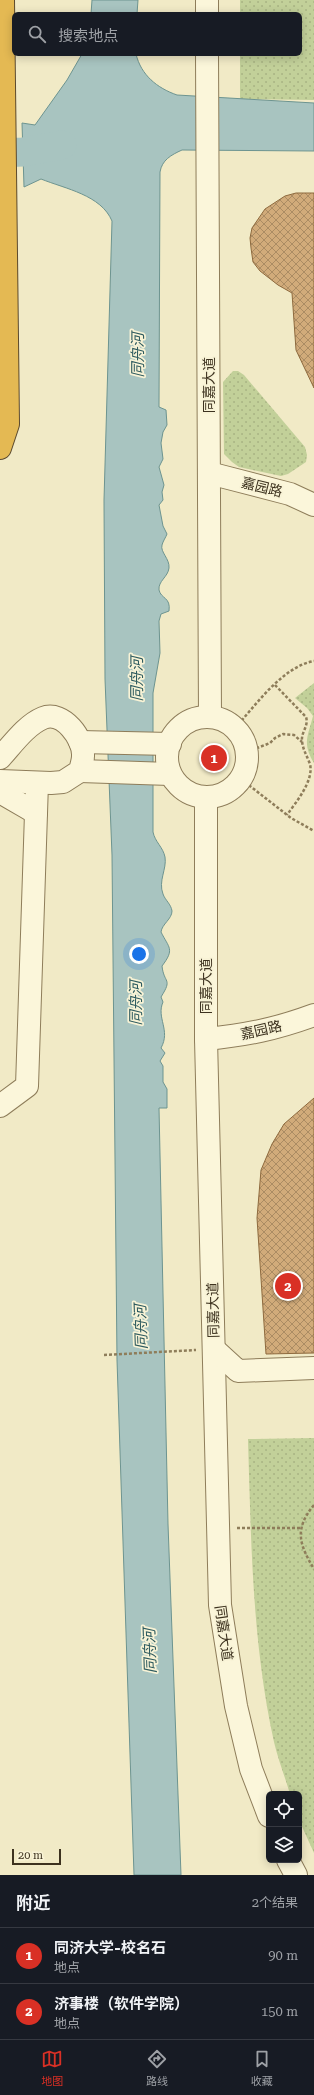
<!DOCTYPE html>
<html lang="zh">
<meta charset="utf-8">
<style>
body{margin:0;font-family:"Roboto Serif","Noto Sans SC",serif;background:#20242c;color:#f1f3f6}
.controls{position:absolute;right:12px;bottom:12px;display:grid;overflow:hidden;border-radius:6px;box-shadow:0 2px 10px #0003}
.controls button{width:36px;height:36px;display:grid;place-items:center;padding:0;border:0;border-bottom:1px solid #363941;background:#171b24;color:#f1f3f6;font:20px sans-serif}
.scale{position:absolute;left:12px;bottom:10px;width:49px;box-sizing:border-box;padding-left:4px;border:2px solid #3d321f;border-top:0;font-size:11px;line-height:14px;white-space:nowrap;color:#3d321f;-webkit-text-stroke:3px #f8f3d6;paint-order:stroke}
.you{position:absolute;left:139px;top:954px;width:14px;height:14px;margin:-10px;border:3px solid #fff;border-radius:50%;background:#1a73e8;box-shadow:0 0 0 6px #1a73e833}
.badge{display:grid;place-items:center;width:26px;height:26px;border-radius:50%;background:#d93025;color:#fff;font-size:13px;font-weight:700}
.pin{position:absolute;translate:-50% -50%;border:2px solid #fff;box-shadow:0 1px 4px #0006}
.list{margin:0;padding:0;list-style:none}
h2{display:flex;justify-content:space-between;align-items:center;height:52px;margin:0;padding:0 16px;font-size:17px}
h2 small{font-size:13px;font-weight:400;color:#9ea1a6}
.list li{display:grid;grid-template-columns:26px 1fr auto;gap:12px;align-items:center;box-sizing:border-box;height:56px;padding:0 16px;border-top:1px solid #363941}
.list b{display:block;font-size:15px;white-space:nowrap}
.list p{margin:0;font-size:13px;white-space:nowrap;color:#9ea1a6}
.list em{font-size:13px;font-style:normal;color:#9ea1a6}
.icon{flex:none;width:22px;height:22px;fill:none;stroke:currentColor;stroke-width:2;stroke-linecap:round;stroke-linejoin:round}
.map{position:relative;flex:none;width:314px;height:1875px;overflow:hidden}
.search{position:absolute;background:#171b24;box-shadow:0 2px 10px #0003;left:12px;right:12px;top:12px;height:44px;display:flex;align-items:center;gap:10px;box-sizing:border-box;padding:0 14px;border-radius:6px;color:#9ea1a6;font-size:15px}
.sheet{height:164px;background:#171b24}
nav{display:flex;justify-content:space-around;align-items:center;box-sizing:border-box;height:56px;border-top:1px solid #363941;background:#171b24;font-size:11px;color:#9ea1a6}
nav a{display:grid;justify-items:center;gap:2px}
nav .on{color:#d93025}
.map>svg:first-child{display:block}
.grass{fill:url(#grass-dots)}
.water{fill:#a8c4c0;stroke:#6d9490}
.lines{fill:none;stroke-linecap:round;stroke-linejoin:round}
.river{stroke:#a8c4c0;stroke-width:29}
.building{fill:url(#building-cross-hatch);stroke:#8e6a3e}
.minor-casing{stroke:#8e7d5a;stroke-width:24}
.highway-casing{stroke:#5c4a2e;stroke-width:24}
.path{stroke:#8e7d5a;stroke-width:2.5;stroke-dasharray:3 2;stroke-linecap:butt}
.minor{stroke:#fbf6da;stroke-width:22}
.highway{stroke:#e4b953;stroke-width:22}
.labels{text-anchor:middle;stroke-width:3.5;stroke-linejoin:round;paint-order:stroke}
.street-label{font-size:14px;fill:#3d321f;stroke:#f8f3d6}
.water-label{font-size:15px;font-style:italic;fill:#2d5a5e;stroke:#f8f3d6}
</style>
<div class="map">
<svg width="314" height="1875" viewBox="0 0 314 1875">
<defs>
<pattern id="grass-dots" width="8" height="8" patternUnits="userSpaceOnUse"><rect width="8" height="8" fill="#c2d099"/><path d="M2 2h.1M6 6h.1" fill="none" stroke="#a8b383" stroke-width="1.8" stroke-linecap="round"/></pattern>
<pattern id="building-cross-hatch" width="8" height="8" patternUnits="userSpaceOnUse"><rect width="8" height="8" fill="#d1ab7a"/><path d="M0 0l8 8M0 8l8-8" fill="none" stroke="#ab8c63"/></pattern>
</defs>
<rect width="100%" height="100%" fill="#f1eac6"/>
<!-- grass -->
<g class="grass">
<path d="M240,0h74v100l-74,-1v-45h60v-40h-60z"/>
<path d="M233,371h5l6,4 61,72 2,8 -1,7 -18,12 -7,2 -42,-9 -7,-5 -8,-8 -1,-72z"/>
<path d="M314,683v80c-12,-20 -6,-27 -1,-47l-6,-8 -12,-10z"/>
<path d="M314,1438v415l-15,-33v-26h-9c-5,-17 -12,-35 -16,-52 -22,-100 -23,-202 -26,-303z"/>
</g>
<!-- water -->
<g class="water">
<path d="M92,0h46l-1,14h-46z"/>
<path d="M82,54h54c5,21 21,34 41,41l137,8v48l-132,-1c-11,5 -20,10 -22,22l-1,235 7,3 1,15 -4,7 -2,11 2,16 -4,8 5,18 -2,7 1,8 -4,5 4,21 4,8c-1,3 -4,7 -5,11 -2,7 8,14 7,23 -1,9 -11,13 -10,22 2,9 12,7 10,21l-8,3 -2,7 1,32 -7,40v139c2,10 10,15 12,25 2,12 -7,24 -2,37 2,6 8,10 9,17 0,8 -10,13 -11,21 8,16 14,17 1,34 2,18 11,12 -1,31l2,5c-7,16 8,28 -2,46l4,5 -5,8 3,5v16l4,7v19h-8l9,416 13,351h-47l-17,-515 -5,-505 -7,-176 -1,-179 8,-279c-11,-26 -46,-32 -71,-42l-17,8 -2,-64 13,2 32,-45z"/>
</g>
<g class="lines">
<!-- river -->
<path class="river" d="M0,153l23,-1 39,-7"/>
</g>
<!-- building -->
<g class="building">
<path d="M296,193h18v195l-18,-38 -4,-57 -14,-8 -18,-14 -7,-9 -2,-14 -1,-10 2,-10 13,-19 20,-13z"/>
<path d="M314,1098v255l-48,1 -9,-136 4,-48 11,-26 12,-20z"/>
</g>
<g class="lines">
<!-- minor casing -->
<g class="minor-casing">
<g id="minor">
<path d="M207,0v14"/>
<path d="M207,54l3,663"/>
<path d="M209,473l81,21 24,11"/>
<circle cx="207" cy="757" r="40"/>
<path d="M80,742l90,2"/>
<path d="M0,758c12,-13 26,-33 43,-40 20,-8 41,21 40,38 0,5 -2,10 -3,15l-17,11 -12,1 -51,-2"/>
<path d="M80,771l90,3"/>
<path d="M0,792l36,21"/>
<path d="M206,797v242l14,566 16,101 15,63 18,47"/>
<path d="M206,1039c41,-4 70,-10 108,-24"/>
<path d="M0,1106l27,-20 10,-303"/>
<path d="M214,1349l24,22 76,-3"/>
<path d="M288,1860l8,15"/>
</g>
</g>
<!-- highway casing -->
<g class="highway-casing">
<path id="highway" d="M0,448l8,-24 -5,-424"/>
</g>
<!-- path -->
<g class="path">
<path d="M275,685l31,32c3,9 -5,15 -4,24 1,9 5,15 8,23 4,17 -14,38 -23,51"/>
<path d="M235,728c21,-23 47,-61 79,-67"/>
<path d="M247,752l23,-9 5,-5 8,-4 11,1 8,7"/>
<path d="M241,779l50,39 23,13"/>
<path d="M104,1355l92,-5"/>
<path d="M314,1505c-20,24 -15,39 0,64"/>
<path d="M237,1528h63"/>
</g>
<!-- minor -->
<use href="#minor" class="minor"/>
<!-- highway -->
<use href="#highway" class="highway"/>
</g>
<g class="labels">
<!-- street labels -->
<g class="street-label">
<text transform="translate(209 385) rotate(-90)" y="5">同嘉大道</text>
<text transform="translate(262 487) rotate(14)" y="5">嘉园路</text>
<text transform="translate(206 986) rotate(-90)" y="5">同嘉大道</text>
<text transform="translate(261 1030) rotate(-13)" y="5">嘉园路</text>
<text transform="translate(213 1310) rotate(-91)" y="5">同嘉大道</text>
<text transform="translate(224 1633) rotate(82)" y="5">同嘉大道</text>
</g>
<!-- water labels -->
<g class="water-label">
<text transform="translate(138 355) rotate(-90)" y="5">同舟河</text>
<text transform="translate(137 679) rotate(-90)" y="5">同舟河</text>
<text transform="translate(136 1003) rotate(-90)" y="5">同舟河</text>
<text transform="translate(141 1327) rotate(-92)" y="5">同舟河</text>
<text transform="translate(150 1651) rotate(-92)" y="5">同舟河</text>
</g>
</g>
</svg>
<div class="controls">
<button><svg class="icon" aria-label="locate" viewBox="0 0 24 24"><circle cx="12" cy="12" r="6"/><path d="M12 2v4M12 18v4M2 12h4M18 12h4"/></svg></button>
<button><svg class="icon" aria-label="layers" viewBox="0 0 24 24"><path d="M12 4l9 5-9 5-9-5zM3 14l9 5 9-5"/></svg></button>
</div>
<div class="scale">20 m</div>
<div class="you"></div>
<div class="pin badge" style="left:214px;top:758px">1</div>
<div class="pin badge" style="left:288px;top:1286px">2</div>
<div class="search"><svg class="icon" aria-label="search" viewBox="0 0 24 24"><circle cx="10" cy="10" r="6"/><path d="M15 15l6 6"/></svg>搜索地点</div>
</div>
<section class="sheet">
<h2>附近<small>2个结果</small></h2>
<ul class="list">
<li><span class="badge">1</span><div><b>同济大学-校名石</b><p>地点</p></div><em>90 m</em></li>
<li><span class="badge">2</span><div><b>济事楼（软件学院）</b><p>地点</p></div><em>150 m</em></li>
</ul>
</section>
<nav>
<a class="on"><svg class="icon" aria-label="map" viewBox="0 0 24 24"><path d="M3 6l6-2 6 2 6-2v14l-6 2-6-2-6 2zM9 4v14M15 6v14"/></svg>地图</a>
<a><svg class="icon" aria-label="directions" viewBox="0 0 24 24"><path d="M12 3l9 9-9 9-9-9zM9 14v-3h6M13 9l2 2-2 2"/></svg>路线</a>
<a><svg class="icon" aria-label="saved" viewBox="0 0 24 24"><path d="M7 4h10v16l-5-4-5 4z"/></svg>收藏</a>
</nav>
